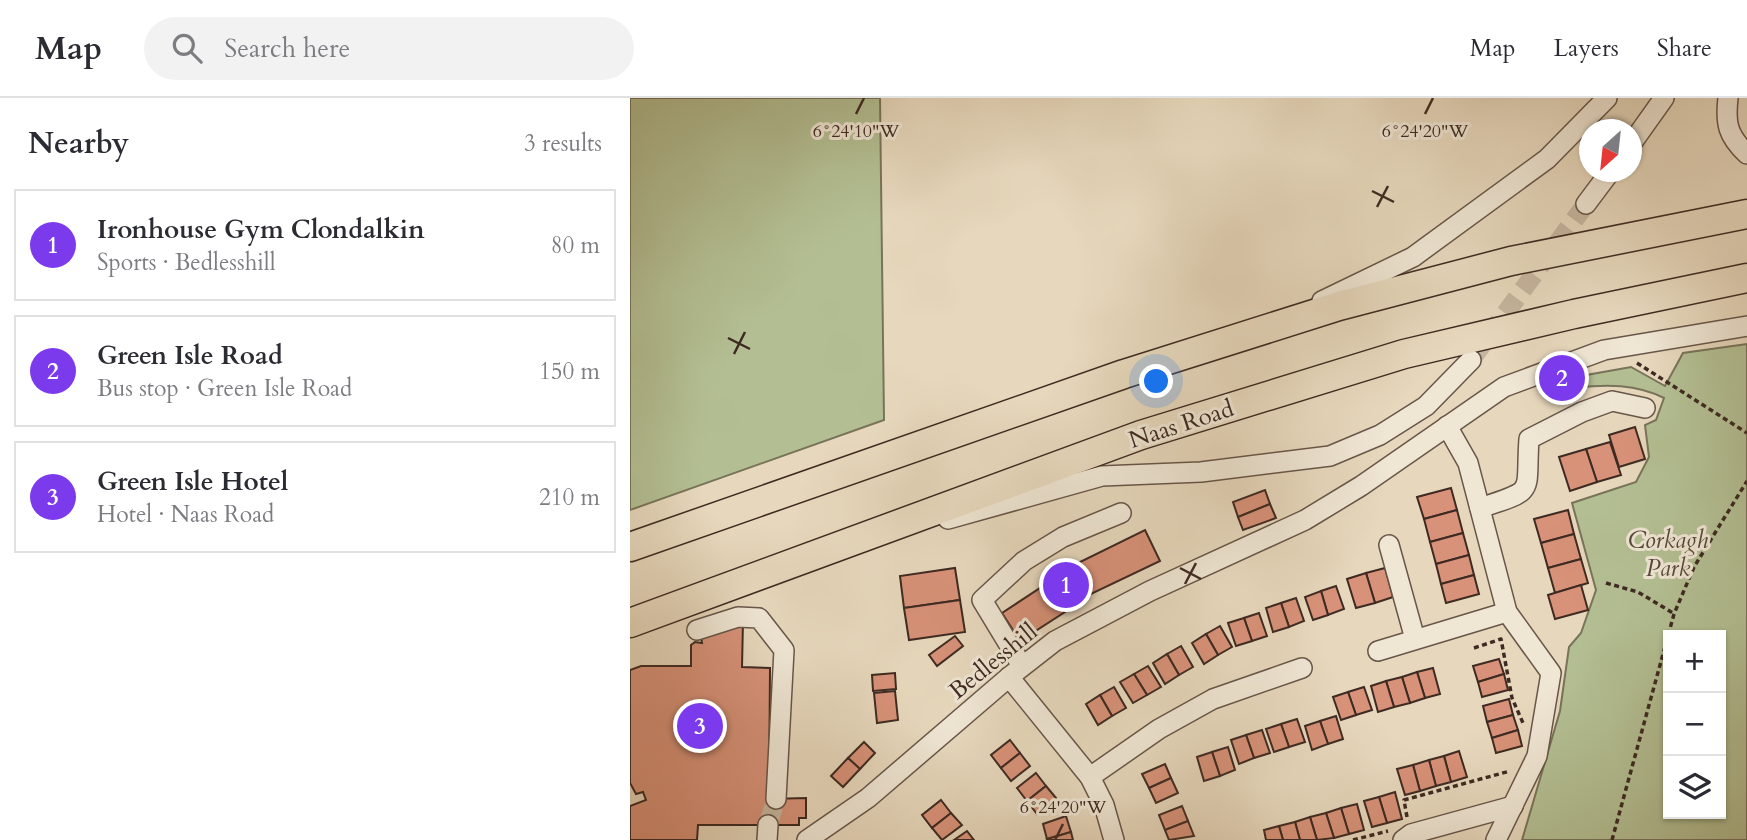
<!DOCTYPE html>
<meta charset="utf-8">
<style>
body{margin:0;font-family:Cardo,serif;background:#f2f2f3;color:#2b2b33}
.controls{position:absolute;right:21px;bottom:21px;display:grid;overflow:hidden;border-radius:0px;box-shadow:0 2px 5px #0004}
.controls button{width:63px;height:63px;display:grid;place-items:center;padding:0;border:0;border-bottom:2px solid #e1e1e2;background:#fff;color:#2b2b33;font:35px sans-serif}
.compass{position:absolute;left:949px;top:21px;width:63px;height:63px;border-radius:50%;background:#fff;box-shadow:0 2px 5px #0004;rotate:207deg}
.you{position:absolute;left:527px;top:284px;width:24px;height:24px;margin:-18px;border:5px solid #fff;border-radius:50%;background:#1a73e8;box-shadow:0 0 0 10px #1a73e833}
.badge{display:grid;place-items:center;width:46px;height:46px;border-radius:50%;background:#7c3aed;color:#fff;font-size:23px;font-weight:700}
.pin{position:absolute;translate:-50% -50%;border:4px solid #fff;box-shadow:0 2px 7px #0006}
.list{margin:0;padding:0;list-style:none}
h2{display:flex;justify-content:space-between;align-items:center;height:91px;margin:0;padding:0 28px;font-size:30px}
h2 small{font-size:23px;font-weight:400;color:#7c7c81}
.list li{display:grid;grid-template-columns:46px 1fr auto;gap:21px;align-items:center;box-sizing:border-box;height:112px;margin:0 14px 14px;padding:0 14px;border:2px solid #e1e1e2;border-radius:0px}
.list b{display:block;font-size:26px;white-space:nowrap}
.list p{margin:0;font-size:23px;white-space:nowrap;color:#7c7c81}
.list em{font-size:23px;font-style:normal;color:#7c7c81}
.icon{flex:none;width:38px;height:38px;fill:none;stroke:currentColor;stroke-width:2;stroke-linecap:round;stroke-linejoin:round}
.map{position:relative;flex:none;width:1117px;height:742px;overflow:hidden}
header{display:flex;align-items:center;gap:42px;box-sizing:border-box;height:98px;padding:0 35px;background:#fff;border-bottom:2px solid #e1e1e2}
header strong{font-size:33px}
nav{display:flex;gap:38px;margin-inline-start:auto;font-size:24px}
.search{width:490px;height:63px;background:#f2f2f3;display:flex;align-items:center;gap:18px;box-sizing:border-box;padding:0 24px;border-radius:38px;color:#7c7c81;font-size:26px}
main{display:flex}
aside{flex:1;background:#fff}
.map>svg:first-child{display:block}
.green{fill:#b3bf93;stroke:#78745a;stroke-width:2;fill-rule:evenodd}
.building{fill:#d89279;stroke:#3e2a22;stroke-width:2}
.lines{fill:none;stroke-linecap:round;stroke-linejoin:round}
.minor-tunnel{stroke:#c5b59e;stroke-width:19;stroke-dasharray:19 10;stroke-linecap:butt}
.minor-casing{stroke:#685649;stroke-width:22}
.highway-casing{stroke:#3e2a22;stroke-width:31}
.path{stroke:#3e2a22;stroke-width:3.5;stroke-dasharray:5 3.5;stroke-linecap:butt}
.minor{stroke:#efe6d4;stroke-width:19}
.highway{stroke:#e7d8bd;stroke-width:28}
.ticks{fill:none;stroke:#3e2a22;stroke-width:2.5}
.labels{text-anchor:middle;stroke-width:6;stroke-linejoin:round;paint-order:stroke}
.street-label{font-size:24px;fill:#3e2a22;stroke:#efe6d4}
.park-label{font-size:24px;font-style:italic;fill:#554839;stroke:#efe6d4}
.ticks-label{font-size:18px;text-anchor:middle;fill:#3e2a22;stroke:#efe6d4;stroke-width:6;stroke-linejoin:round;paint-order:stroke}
</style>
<header>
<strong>Map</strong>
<div class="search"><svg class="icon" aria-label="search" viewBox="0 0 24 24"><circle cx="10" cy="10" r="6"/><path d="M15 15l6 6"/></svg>Search here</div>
<nav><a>Map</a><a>Layers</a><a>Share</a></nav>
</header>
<main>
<aside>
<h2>Nearby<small>3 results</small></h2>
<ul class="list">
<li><span class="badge">1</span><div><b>Ironhouse Gym Clondalkin</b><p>Sports · Bedlesshill</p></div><em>80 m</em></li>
<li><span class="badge">2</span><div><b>Green Isle Road</b><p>Bus stop · Green Isle Road</p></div><em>150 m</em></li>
<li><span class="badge">3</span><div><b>Green Isle Hotel</b><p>Hotel · Naas Road</p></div><em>210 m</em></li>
</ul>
</aside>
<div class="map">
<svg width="1117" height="742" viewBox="0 0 1117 742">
<rect width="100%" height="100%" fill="#e7d8bd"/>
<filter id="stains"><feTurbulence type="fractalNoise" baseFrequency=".00286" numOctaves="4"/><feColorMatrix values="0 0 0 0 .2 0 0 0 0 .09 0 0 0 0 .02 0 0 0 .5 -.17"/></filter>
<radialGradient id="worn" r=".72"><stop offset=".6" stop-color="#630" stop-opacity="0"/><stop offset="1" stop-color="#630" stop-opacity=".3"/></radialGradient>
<!-- green -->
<g class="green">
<path d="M0,0h250l4,322 -254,90z"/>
<path d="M1117,246v496h-225l38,-129 9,-64 12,-14 15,-43 -24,-87 64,-21 13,-25 -4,-32 11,-5 8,-22c-28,-14 -58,-14 -88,-10l5,-12 50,-9 34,19 18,-33zM1038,537h53v179h-53z"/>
</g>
<!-- building -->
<g class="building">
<path d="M1005,329l10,32 -26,8 -10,-32z"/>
<path d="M980,344l11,33 -24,7 -11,-33z"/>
<path d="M956,351l11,33 -27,9 -11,-34z"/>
<path d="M821,390l6,22 -33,9 -7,-22z"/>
<path d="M635,392l5,14 -32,13 -5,-15z"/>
<path d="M640,406l6,14 -33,12 -5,-13z"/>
<path d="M827,412l6,23 -33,9 -6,-23z"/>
<path d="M938,412l6,24 -33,9 -7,-24z"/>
<path d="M515,432l15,31 -69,33 -15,-30z"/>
<path d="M833,435l6,22 -33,9 -6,-22z"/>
<path d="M944,436l7,25 -33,9 -7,-25z"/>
<path d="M839,457l5,20 -33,9 -5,-20z"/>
<path d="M951,461l7,24 -33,10 -7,-25z"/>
<path d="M446,466l15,30 -7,4 -18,-27z"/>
<path d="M325,470l5,32 -56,8 -4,-32z"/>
<path d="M755,470l8,29 -18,6 -9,-30z"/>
<path d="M436,473l19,28 -65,42 -18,-28z"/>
<path d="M736,475l9,30 -19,5 -9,-29z"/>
<path d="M844,477l5,19 -33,9 -5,-19z"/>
<path d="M951,487l7,25 -33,9 -7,-24z"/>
<path d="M706,488l8,23 -16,6 -7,-24z"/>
<path d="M691,493l7,24 -15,5 -8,-23z"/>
<path d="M666,500l8,23 -15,6 -8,-24z"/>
<path d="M330,502l5,32 -56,8 -5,-32z"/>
<path d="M651,505l8,24 -16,5 -7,-24z"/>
<path d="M629,515l8,23 -15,5 -8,-23z"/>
<path d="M614,520l8,23 -16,5 -8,-23z"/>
<path d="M113,523l-1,46 28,1 -1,131 37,-1v20h-7v7h-101l-1,15h-67v-34l16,-6 -3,-8 -7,2 -6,-11v-113l11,-4h50v-21l4,-3 7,1 -1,-7z"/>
<path d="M590,528l12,21 -14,8 -12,-21z"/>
<path d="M576,536l12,21 -14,9 -12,-21z"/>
<path d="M325,538l8,10 -26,20 -8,-11z"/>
<path d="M551,548l12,21 -14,8 -12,-21z"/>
<path d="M537,556l12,21 -14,9 -12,-21z"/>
<path d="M869,561l5,15 -26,8 -5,-16z"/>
<path d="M518,568l13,21 -14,8 -13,-21z"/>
<path d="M803,570l7,26 -15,4 -8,-26z"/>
<path d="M787,574l8,26 -15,5 -8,-26z"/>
<path d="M265,575l1,16 -23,2 -1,-16z"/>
<path d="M504,576l13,21 -14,8 -13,-21z"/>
<path d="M874,576l4,16 -26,7 -4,-15z"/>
<path d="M772,579l8,26 -16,4 -8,-26z"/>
<path d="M756,583l8,26 -16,5 -7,-26z"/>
<path d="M484,589l12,21 -14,8 -12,-21z"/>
<path d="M734,589l8,23 -16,5 -8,-23z"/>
<path d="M265,593l3,29 -21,3 -3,-30z"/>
<path d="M718,594l8,23 -15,5 -8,-23z"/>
<path d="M470,597l12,21 -14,9 -12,-21z"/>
<path d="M879,601l4,16 -26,7 -4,-16z"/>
<path d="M883,617l5,15 -26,8 -5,-16z"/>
<path d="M706,618l7,23 -15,5 -8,-23z"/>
<path d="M667,621l8,23 -16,5 -8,-23z"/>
<path d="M690,623l8,23 -16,6 -7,-24z"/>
<path d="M651,626l8,23 -15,5 -8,-23z"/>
<path d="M632,632l8,23 -16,5 -8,-23z"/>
<path d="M888,632l4,16 -26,7 -4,-15z"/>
<path d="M616,637l8,23 -15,6 -8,-24z"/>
<path d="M380,642l10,13 -19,15 -10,-13z"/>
<path d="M234,644l11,11 -15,16 -12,-11z"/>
<path d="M598,649l7,23 -15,6 -8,-24z"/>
<path d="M829,653l8,26 -16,5 -7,-26z"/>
<path d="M582,654l8,24 -16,5 -7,-24z"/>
<path d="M390,655l10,13 -19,15 -10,-13z"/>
<path d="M814,658l7,26 -15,4 -7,-26z"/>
<path d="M218,660l12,11 -17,18 -12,-11z"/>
<path d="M799,662l7,26 -16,5 -7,-26z"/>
<path d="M535,666l6,14 -22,10 -7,-14z"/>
<path d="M783,667l7,26 -15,4 -8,-26z"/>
<path d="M406,675l10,13 -19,15 -10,-13z"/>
<path d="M541,680l7,15 -22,10 -7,-15z"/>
<path d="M416,688l10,12 -19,16 -10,-13z"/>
<path d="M765,694l7,27 -15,4 -8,-26z"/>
<path d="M749,699l8,26 -15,4 -8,-26z"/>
<path d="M311,702l10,13 -19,15 -10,-13z"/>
<path d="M727,706l7,26 -15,4 -8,-26z"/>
<path d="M552,708l6,15 -23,9 -6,-15z"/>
<path d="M711,710l8,26 -15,4 -8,-25z"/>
<path d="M321,715l11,12 -20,15 -10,-12z"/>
<path d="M696,715l8,25 -17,2 -7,-23z"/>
<path d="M436,718l5,16 -24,7 -4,-15z"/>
<path d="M680,719l7,23h-17l-5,-18z"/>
<path d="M558,723l6,15 -25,4 -4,-10z"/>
<path d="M665,724l5,18h-17l-4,-14z"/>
<path d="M649,728l4,14h-17l-2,-10z"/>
<path d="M337,733l7,9h-20z"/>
<path d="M441,734l2,8h-25l-1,-1z"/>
</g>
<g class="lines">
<!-- minor-tunnel -->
<g class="minor-tunnel">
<path d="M841,262l115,-156"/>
<path d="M138,727l8,-26"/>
</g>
<!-- minor casing -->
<g class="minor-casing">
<g id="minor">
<path d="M1098,0c-3,26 0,38 19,56"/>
<path d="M1002,45l32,-45"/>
<path d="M956,106l24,-32"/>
<path d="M692,203l91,-44 134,-98 60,-61"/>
<path d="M817,328l21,37 39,149 44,61 -14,83 -41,84"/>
<path d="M850,410c58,-19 45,-13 49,-69l53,-27 30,-11 33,7"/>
<path d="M318,421l154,-43 99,-4 129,-16 50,-21 46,-29 45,-46"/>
<path d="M759,447l26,94"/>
<path d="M67,532l41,-13 21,1 25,32 -8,149"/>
<path d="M748,553l129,-39"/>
<path d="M392,568l-40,-66 42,-39 39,-24 58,-24"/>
<path d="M379,579l81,100 14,28 10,35"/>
<path d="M460,679l69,-48 54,-30 89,-31"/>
<path d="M137,742l1,-15"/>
<path d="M177,742l61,-42 141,-121 46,-36 95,-50 155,-71 56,-34 143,-99 100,-37 143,-24"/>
<path d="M773,742l8,-6 102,-28"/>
</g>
</g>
<!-- highway casing -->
<g class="highway-casing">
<g id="highway">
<path d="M0,449l494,-173 215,-68 172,-45 236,-47"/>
<path d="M0,525l511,-188 263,-81 170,-40 173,-36"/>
</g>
</g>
<!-- path -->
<g class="path">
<path d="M1007,265l110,70"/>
<path d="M976,485l32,9 35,21"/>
<path d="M844,550l27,-9 11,59 11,25"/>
<path d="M777,719l-3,-17 106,-29"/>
<path d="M723,742l35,-9"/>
<path d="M982,742l62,-226 20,-47 53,-86"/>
</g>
<!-- minor -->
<use href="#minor" class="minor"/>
<!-- highway -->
<use href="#highway" class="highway"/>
</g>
<!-- ticks -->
<path class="ticks" d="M226,16l8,-16M795,16l8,-16M742,93l22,11M747,109l11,-21M98,240l22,11M104,256l11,-22M550,470l21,11M555,486l11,-21M425,742l8,-16"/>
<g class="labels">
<!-- street labels -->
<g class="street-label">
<text transform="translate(551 326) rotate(-18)" y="8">Naas Road</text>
<text transform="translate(363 563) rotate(-39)" y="8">Bedlesshill</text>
</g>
<!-- park labels -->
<g class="park-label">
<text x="1038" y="450">Corkagh<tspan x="1038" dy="28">Park</tspan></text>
</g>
</g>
<g class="ticks-label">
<text x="226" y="39">6°24'10"W</text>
<text x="795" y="39">6°24'20"W</text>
<text x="433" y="715">6°24'20"W</text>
</g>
<rect width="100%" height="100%" filter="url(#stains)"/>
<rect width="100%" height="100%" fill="url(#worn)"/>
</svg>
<div class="controls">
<button>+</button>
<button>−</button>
<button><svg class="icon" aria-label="layers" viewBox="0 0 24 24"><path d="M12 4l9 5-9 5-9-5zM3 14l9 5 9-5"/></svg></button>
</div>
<svg class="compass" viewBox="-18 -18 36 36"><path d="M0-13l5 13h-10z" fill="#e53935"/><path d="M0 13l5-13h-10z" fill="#7c7c81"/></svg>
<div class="you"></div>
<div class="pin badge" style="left:436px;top:487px">1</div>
<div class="pin badge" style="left:932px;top:280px">2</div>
<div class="pin badge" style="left:70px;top:628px">3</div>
</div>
</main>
